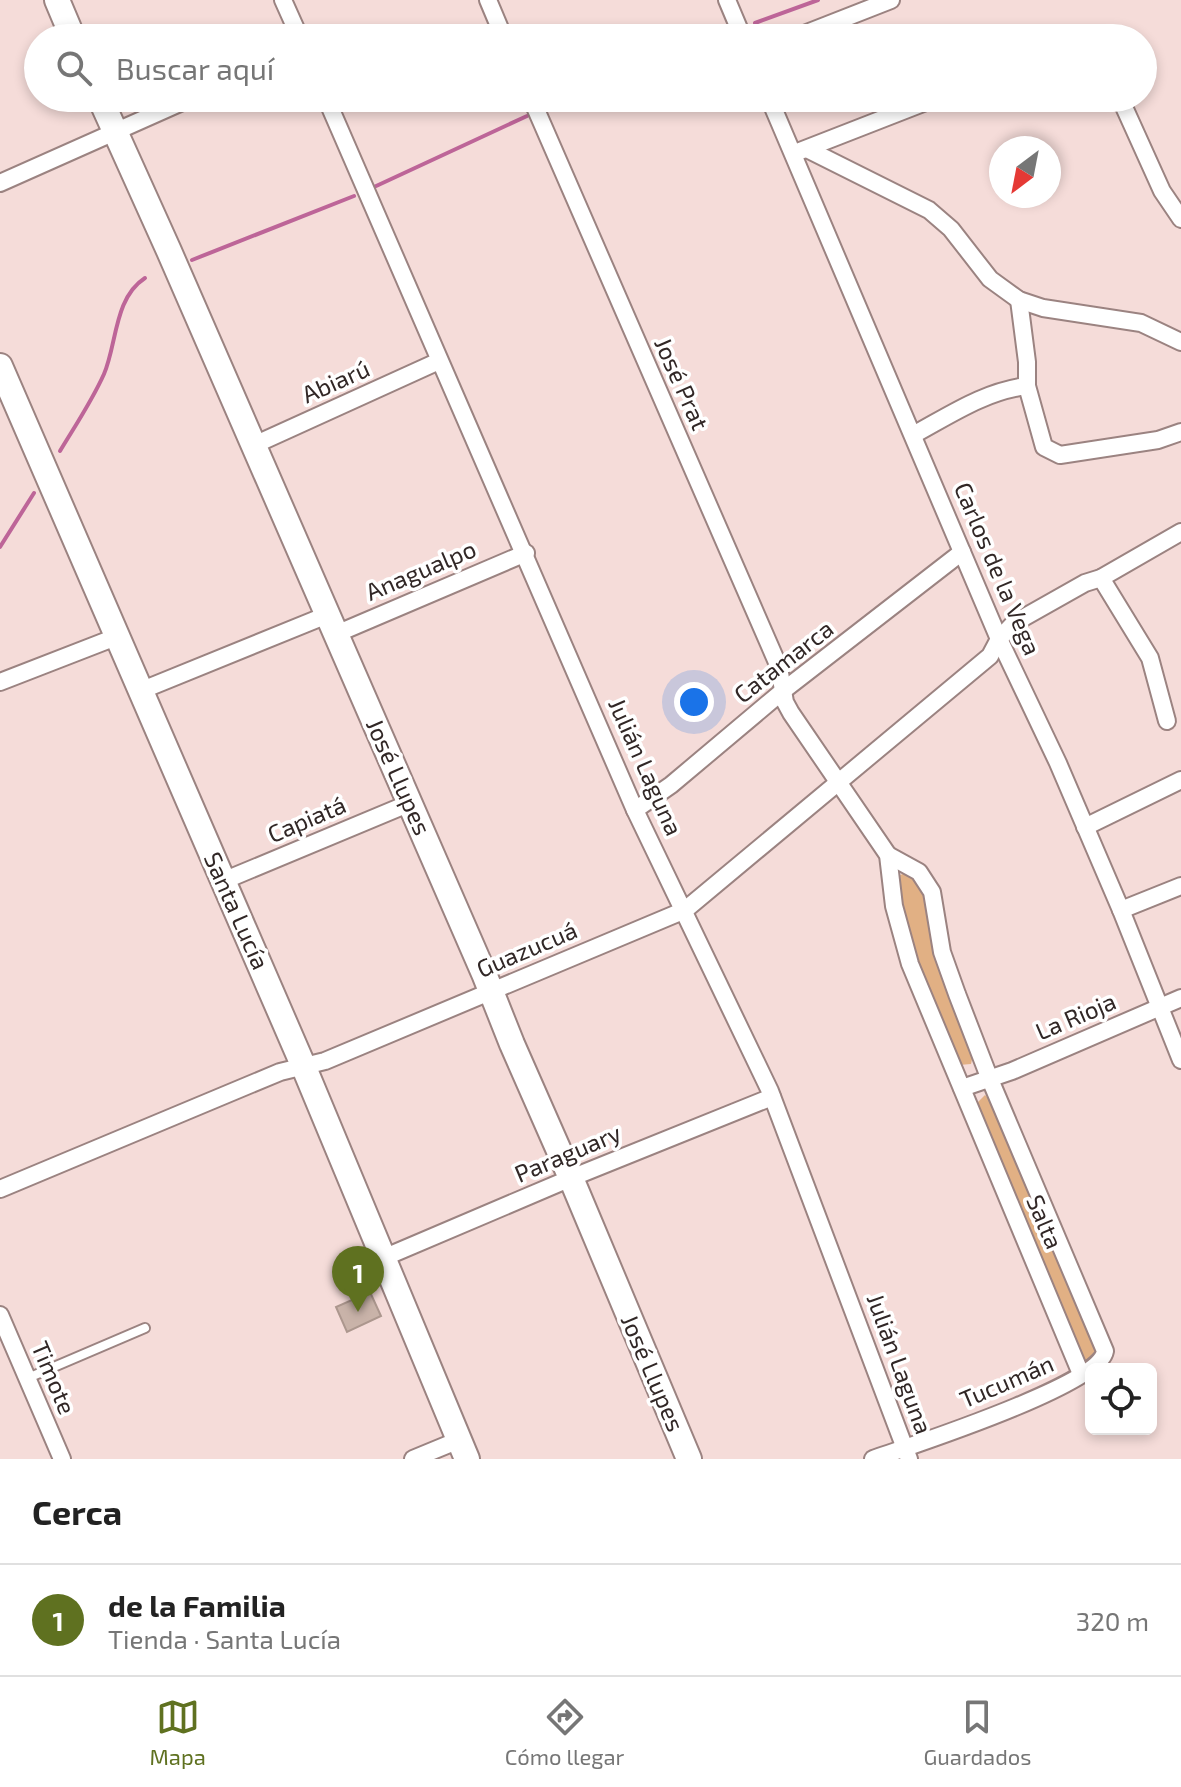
<!DOCTYPE html>
<html lang="es">
<meta charset="utf-8">
<style>
body{margin:0;font-family:"Exo 2",sans-serif;background:#f2f2f2;color:#222}
.controls{position:absolute;right:24px;bottom:24px;display:grid;overflow:hidden;border-radius:12px;box-shadow:0 4px 12px #0003}
.controls button{width:72px;height:72px;display:grid;place-items:center;padding:0;border:0;border-bottom:2px solid #e0e0e0;background:#fff;color:#222;font:40px sans-serif}
.compass{position:absolute;left:989px;top:136px;width:72px;height:72px;border-radius:50%;background:#fff;box-shadow:0 4px 12px #0003;rotate:212deg}
.you{position:absolute;left:694px;top:702px;width:28px;height:28px;margin:-20px;border:6px solid #fff;border-radius:50%;background:#1a73e8;box-shadow:0 0 0 12px #1a73e833}
.badge{display:grid;place-items:center;width:52px;height:52px;border-radius:50%;background:#5f7120;color:#fff;font-size:26px;font-weight:700}
.pin{position:absolute;translate:-50% -66px;filter:drop-shadow(0 2px 4px #0008)}
.pin::after{content:'';position:absolute;top:42px;width:28px;height:24px;background:inherit;clip-path:polygon(0 0,100% 0,50% 100%)}
.list{margin:0;padding:0;list-style:none}
h2{display:flex;justify-content:space-between;align-items:center;height:104px;margin:0;padding:0 32px;font-size:34px}
h2 small{font-size:26px;font-weight:400;color:#767676}
.list li{display:grid;grid-template-columns:52px 1fr auto;gap:24px;align-items:center;box-sizing:border-box;height:112px;padding:0 32px;border-top:2px solid #e0e0e0}
.list b{display:block;font-size:30px;white-space:nowrap}
.list p{margin:0;font-size:26px;white-space:nowrap;color:#767676}
.list em{font-size:26px;font-style:normal;color:#767676}
.icon{flex:none;width:44px;height:44px;fill:none;stroke:currentColor;stroke-width:2;stroke-linecap:round;stroke-linejoin:round}
.map{position:relative;flex:none;width:1181px;height:1459px;overflow:hidden}
.search{position:absolute;background:#fff;box-shadow:0 4px 12px #0003;left:24px;right:24px;top:24px;height:88px;display:flex;align-items:center;gap:20px;box-sizing:border-box;padding:0 28px;border-radius:44px;color:#767676;font-size:30px}
.sheet{height:216px;background:#fff}
nav{display:flex;justify-content:space-around;align-items:center;box-sizing:border-box;height:112px;border-top:2px solid #e0e0e0;background:#fff;font-size:22px;color:#767676}
nav a{display:grid;justify-items:center;gap:4px}
nav .on{color:#5f7120}
.map>svg:first-child{display:block}
.green{fill:#e1b084}
.lines{fill:none;stroke-linecap:round;stroke-linejoin:round}
.stream{stroke:#bd6598;stroke-width:4}
.building{fill:#c9b3a9;stroke:#ac978e;stroke-width:2}
.lane-casing{stroke:#9b8381;stroke-width:12}
.street-casing{stroke:#9b8381;stroke-width:20}
.secondary-casing{stroke:#9b8381;stroke-width:28}
.lane{stroke:#fff;stroke-width:8}
.street{stroke:#fff;stroke-width:16}
.secondary{stroke:#fff;stroke-width:24}
.labels{text-anchor:middle;stroke-width:7;stroke-linejoin:round;paint-order:stroke}
.street-label{font-size:24px;fill:#312726;stroke:#fff}
</style>
<div class="map">
<svg width="1181" height="1459" viewBox="0 0 1181 1459">
<rect width="100%" height="100%" fill="#f5dcd9"/>
<!-- green -->
<g class="green">
<path d="M906,873l8,5 12,18 16,84 31,75 -2,9 -12,1 -36,-76 -28,-107 5,-7z"/>
<path d="M985,1095l7,7 106,250 -9,13 -6,-3 -107,-254 1,-5z"/>
</g>
<g class="lines">
<!-- stream -->
<g class="stream">
<path d="M755,23l63,-23"/>
<path d="M547,108l24,-10"/>
<path d="M374,187l153,-71"/>
<path d="M192,260l162,-64"/>
<path d="M60,451c15,-25 32,-50 44,-77 13,-30 10,-76 41,-96"/>
<path d="M0,547l34,-54"/>
</g>
</g>
<!-- building -->
<path class="building" d="M370,1292l11,24 -34,16 -11,-25z"/>
<g class="lines">
<!-- lane casing -->
<g class="lane-casing">
<path id="lane" d="M28,1378l117,-50"/>
</g>
<!-- street casing -->
<g class="street-casing">
<g id="street">
<path d="M283,0l17,38"/>
<path d="M488,0l16,38"/>
<path d="M727,0l16,38"/>
<path d="M794,38l97,-38"/>
<path d="M326,98l309,712 135,281 139,368"/>
<path d="M531,98l248,569 6,35 6,11 97,142 6,51 16,58 171,410"/>
<path d="M769,98l230,541 59,124 63,147 60,150"/>
<path d="M1120,98l42,93 19,28"/>
<path d="M807,149l122,61 22,19 39,50 29,21 24,8 98,15 40,19"/>
<path d="M800,151l136,-53"/>
<path d="M0,183l191,-85"/>
<path d="M1019,300l8,62v24l17,61 16,8 98,-15 23,-8"/>
<path d="M913,435c37,-20 72,-44 114,-49"/>
<path d="M252,446l187,-85"/>
<path d="M1101,578l49,80 17,63"/>
<path d="M336,634l190,-81"/>
<path d="M0,682l116,-45"/>
<path d="M140,691l187,-76"/>
<path d="M635,810l36,-25 113,-95 178,-138"/>
<path d="M1085,827l96,-47"/>
<path d="M223,881l187,-78"/>
<path d="M1121,910l60,-24"/>
<path d="M962,1088l50,-17 169,-73"/>
<path d="M0,1189l280,-117 45,-11 360,-151 305,-254 9,-17 15,-16 71,-40 16,-5 80,-46"/>
<path d="M383,1258l188,-80 201,-81"/>
<path d="M0,1315l62,144"/>
<path d="M413,1459l46,-19"/>
<path d="M873,1459c37,-13 227,-74 232,-108l-116,-274 -32,-83 -15,-42 -10,-60 -13,-20 -31,-17"/>
</g>
</g>
<!-- secondary casing -->
<g class="secondary-casing">
<g id="secondary">
<path d="M57,0l16,38"/>
<path d="M100,98l69,153 316,725 27,68 59,134 118,281"/>
<path d="M0,366l303,699 164,394"/>
</g>
</g>
<!-- lane -->
<use href="#lane" class="lane"/>
<!-- street -->
<use href="#street" class="street"/>
<!-- secondary -->
<use href="#secondary" class="secondary"/>
</g>
<g class="labels">
<!-- street labels -->
<g class="street-label">
<text transform="translate(336 382) rotate(-24)" y="8">Abiarú</text>
<text transform="translate(681 384) rotate(66)" y="8">José Prat</text>
<text transform="translate(997 569) rotate(67)" y="8">Carlos de la Vega</text>
<text transform="translate(421 571) rotate(-23)" y="8">Anagualpo</text>
<text transform="translate(784 662) rotate(-38)" y="8">Catamarca</text>
<text transform="translate(645 767) rotate(66)" y="8">Julián Laguna</text>
<text transform="translate(398 777) rotate(66)" y="8">José Llupes</text>
<text transform="translate(307 820) rotate(-23)" y="8">Capiatá</text>
<text transform="translate(236 911) rotate(66)" y="8">Santa Lucía</text>
<text transform="translate(527 950) rotate(-23)" y="8">Guazucuá</text>
<text transform="translate(1076 1017) rotate(-23)" y="8">La Rioja</text>
<text transform="translate(568 1154) rotate(-23)" y="8">Paraguary</text>
<text transform="translate(1044 1222) rotate(67)" y="8">Salta</text>
<text transform="translate(899 1364) rotate(70)" y="8">Julián Laguna</text>
<text transform="translate(652 1373) rotate(67)" y="8">José Llupes</text>
<text transform="translate(53 1378) rotate(67)" y="8">Timote</text>
<text transform="translate(1007 1382) rotate(-23)" y="8">Tucumán</text>
</g>
</g>
</svg>
<div class="controls">
<button><svg class="icon" aria-label="locate" viewBox="0 0 24 24"><circle cx="12" cy="12" r="6"/><path d="M12 2v4M12 18v4M2 12h4M18 12h4"/></svg></button>
</div>
<svg class="compass" viewBox="-18 -18 36 36"><path d="M0-13l5 13h-10z" fill="#e53935"/><path d="M0 13l5-13h-10z" fill="#767676"/></svg>
<div class="you"></div>
<div class="pin badge" style="left:358px;top:1312px">1</div>
<div class="search"><svg class="icon" aria-label="search" viewBox="0 0 24 24"><circle cx="10" cy="10" r="6"/><path d="M15 15l6 6"/></svg>Buscar aquí</div>
</div>
<section class="sheet">
<h2>Cerca<small></small></h2>
<ul class="list">
<li><span class="badge">1</span><div><b>de la Familia</b><p>Tienda · Santa Lucía</p></div><em>320 m</em></li>
</ul>
</section>
<nav>
<a class="on"><svg class="icon" aria-label="map" viewBox="0 0 24 24"><path d="M3 6l6-2 6 2 6-2v14l-6 2-6-2-6 2zM9 4v14M15 6v14"/></svg>Mapa</a>
<a><svg class="icon" aria-label="directions" viewBox="0 0 24 24"><path d="M12 3l9 9-9 9-9-9zM9 14v-3h6M13 9l2 2-2 2"/></svg>Cómo llegar</a>
<a><svg class="icon" aria-label="saved" viewBox="0 0 24 24"><path d="M7 4h10v16l-5-4-5 4z"/></svg>Guardados</a>
</nav>
